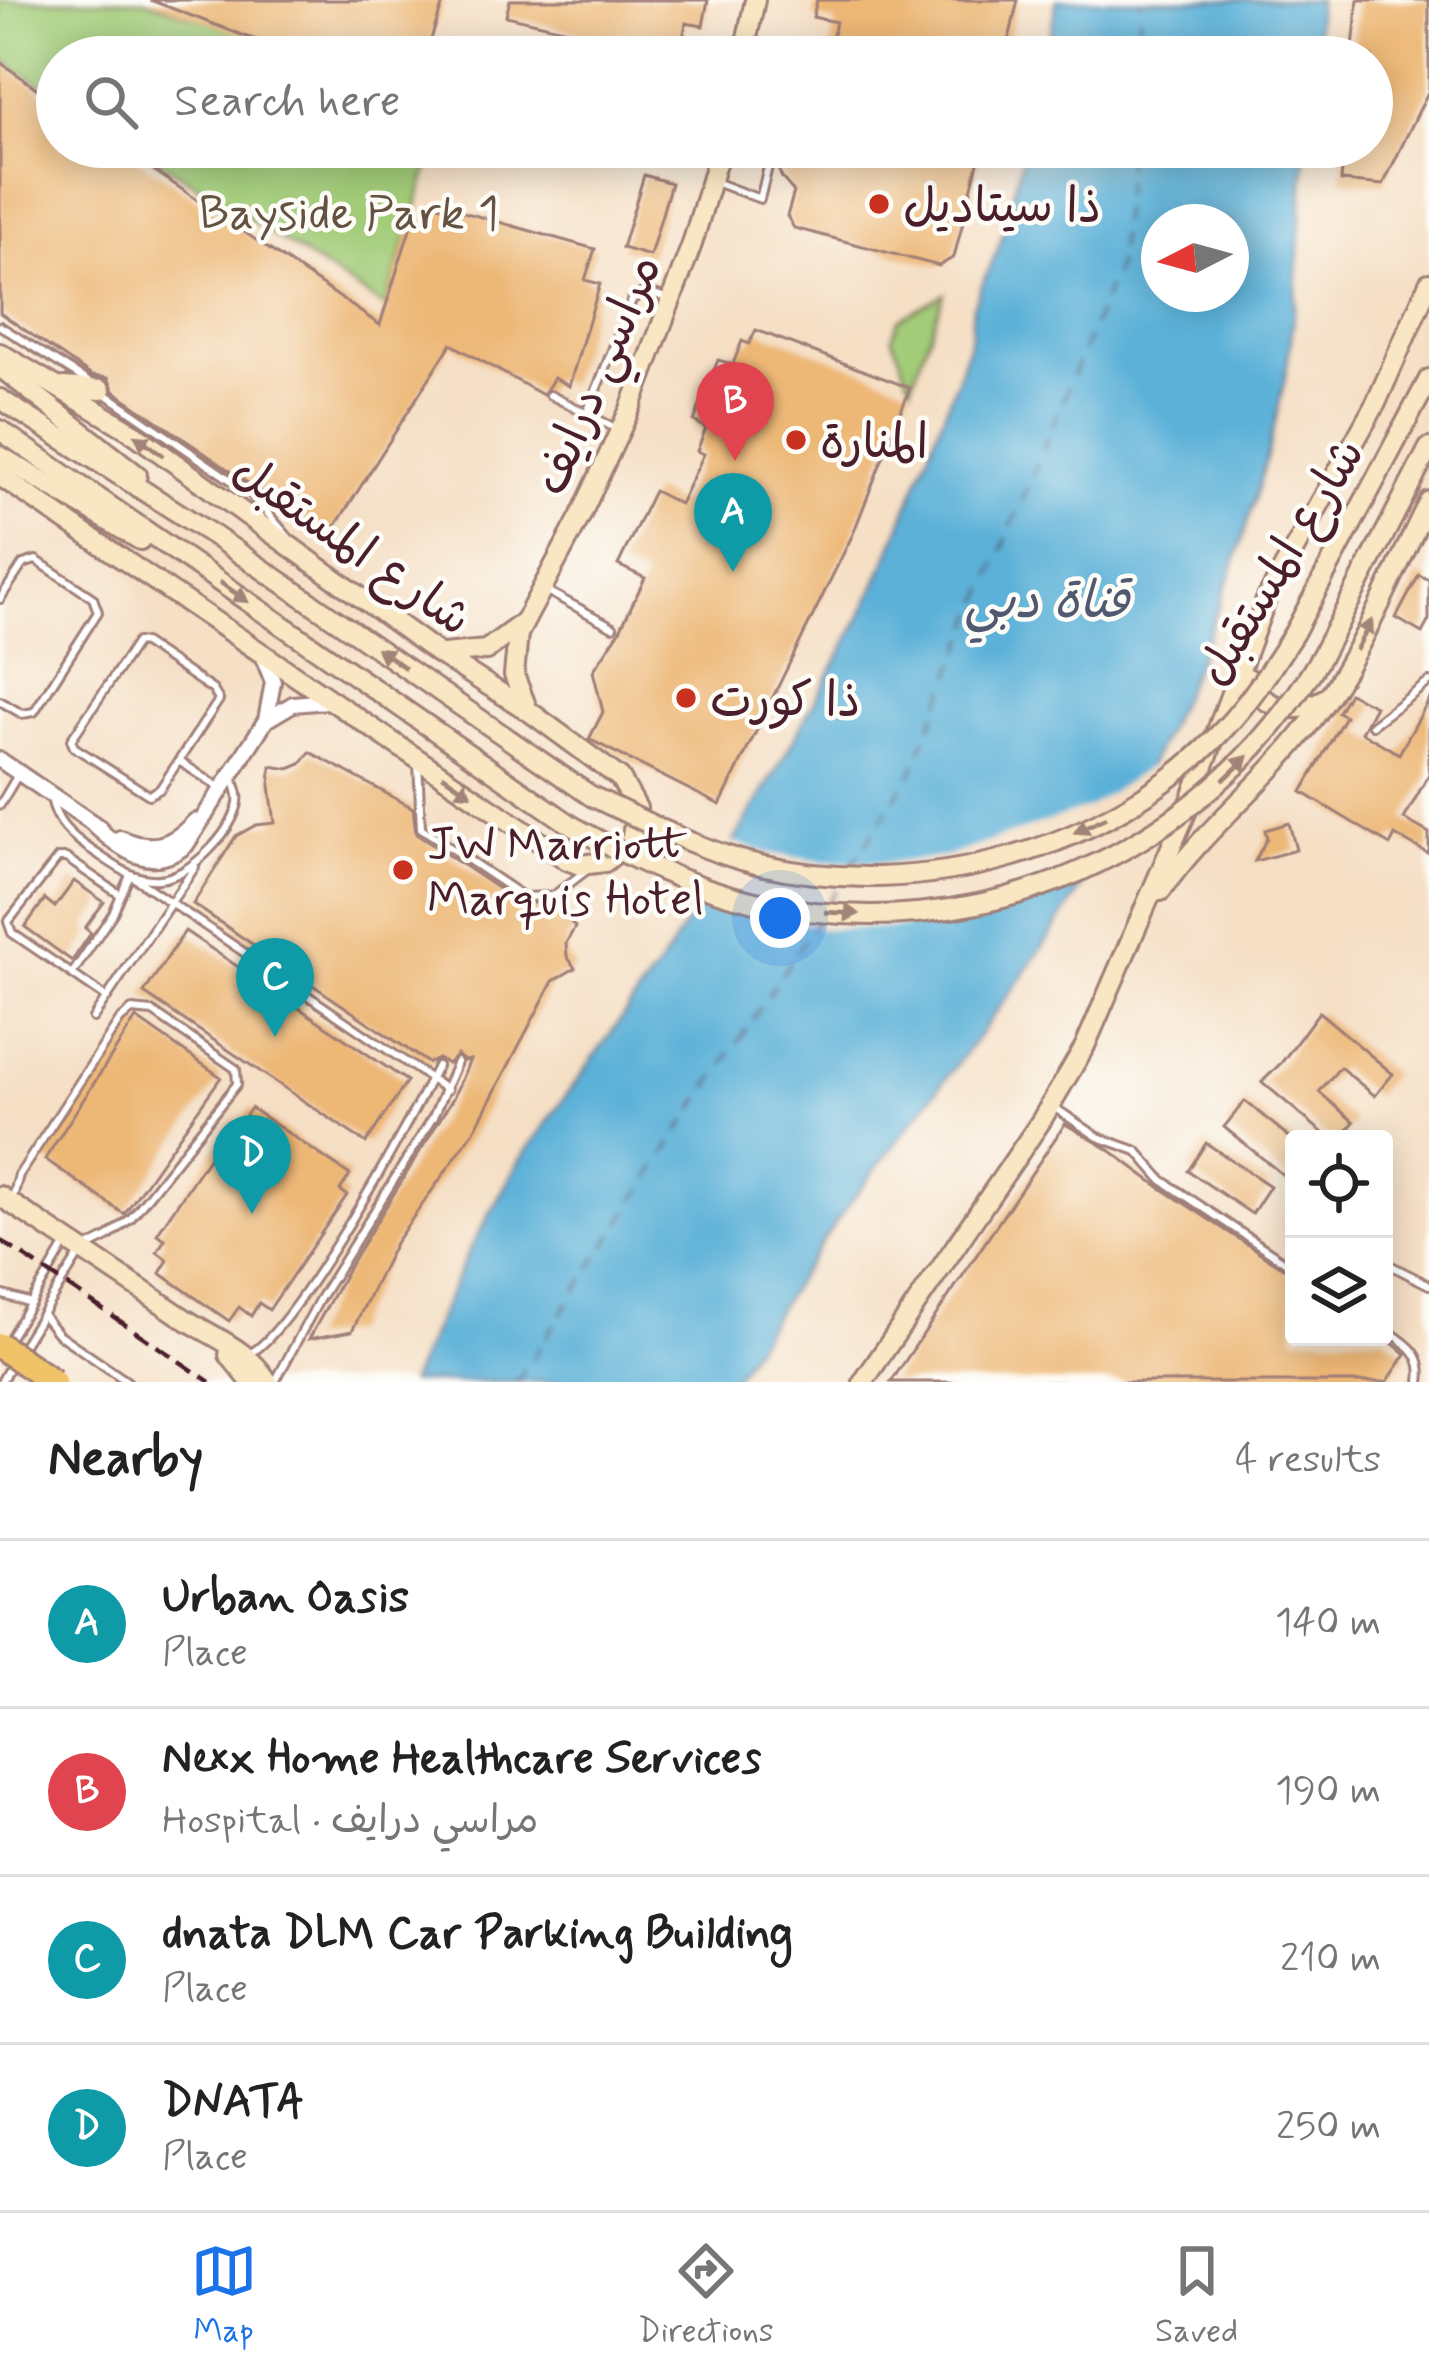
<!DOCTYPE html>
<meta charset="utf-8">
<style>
body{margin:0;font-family:Mynerve,"Playpen Sans Arabic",sans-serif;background:#f2f2f2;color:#222}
.controls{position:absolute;right:36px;bottom:36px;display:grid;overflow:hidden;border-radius:12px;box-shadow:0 6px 30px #0003}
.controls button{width:108px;height:108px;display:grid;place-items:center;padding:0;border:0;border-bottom:3px solid #e0e0e0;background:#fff;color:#222;font:60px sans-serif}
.compass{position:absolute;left:1141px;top:204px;width:108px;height:108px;border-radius:50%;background:#fff;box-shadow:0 6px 30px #0003;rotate:264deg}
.you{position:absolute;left:780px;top:918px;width:42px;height:42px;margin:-30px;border:9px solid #fff;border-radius:50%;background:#1a73e8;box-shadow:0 0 0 18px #1a73e833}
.badge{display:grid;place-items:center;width:78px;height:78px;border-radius:50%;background:#1a73e8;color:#fff;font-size:39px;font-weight:700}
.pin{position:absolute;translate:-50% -99px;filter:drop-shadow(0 3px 6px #0008)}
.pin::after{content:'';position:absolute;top:63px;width:42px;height:36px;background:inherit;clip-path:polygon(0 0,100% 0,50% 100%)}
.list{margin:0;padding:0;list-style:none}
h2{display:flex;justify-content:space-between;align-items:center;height:156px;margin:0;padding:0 48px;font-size:51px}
h2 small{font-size:39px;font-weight:400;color:#767676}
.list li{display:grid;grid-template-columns:78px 1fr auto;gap:36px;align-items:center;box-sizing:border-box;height:168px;padding:0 48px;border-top:3px solid #e0e0e0}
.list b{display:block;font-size:45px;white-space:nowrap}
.list p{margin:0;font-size:39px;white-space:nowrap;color:#767676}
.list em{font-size:39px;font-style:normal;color:#767676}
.icon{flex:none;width:66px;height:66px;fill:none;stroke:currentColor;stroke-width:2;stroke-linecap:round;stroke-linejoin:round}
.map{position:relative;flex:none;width:1429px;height:1382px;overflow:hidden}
.search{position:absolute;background:#fff;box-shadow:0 6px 30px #0003;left:36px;right:36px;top:36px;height:132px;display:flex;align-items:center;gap:30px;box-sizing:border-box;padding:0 42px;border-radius:66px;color:#767676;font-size:45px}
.sheet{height:828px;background:#fff}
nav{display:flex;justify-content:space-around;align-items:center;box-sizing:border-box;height:168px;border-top:3px solid #e0e0e0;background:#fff;font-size:33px;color:#767676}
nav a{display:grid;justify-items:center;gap:6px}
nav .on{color:#1a73e8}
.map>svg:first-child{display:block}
.green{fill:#a2cc78;stroke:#767652;stroke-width:3}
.water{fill:#5cb1d8;stroke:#536882;stroke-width:3;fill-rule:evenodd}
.pier{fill:#f5dfc5}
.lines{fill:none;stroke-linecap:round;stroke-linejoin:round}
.ferry{stroke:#515970;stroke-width:3;stroke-dasharray:15 12;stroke-linecap:butt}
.building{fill:#edb776}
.lane-casing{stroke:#a07f78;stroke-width:12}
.street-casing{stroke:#a07f78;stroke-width:20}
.secondary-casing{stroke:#a07f78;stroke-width:24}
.lane{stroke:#fff;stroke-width:6}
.street{stroke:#fff;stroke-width:14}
.secondary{stroke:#f9e7c3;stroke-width:18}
.rail{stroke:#4a1f2b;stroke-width:4.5;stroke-dasharray:18 9;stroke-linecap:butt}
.secondary-bridge-casing{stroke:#a07f78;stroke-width:24;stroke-linecap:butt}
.highway-bridge-casing{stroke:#a07f78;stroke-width:30;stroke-linecap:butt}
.secondary-bridge{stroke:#f9e7c3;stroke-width:18}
.highway-bridge{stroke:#f1c369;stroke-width:24}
.oneway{fill:#a28377}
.poi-dot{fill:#c8321e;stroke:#fdfcf7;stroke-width:4.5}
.labels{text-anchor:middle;stroke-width:9;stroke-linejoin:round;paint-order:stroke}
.poi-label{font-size:48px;fill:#4a1f2b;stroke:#fdfcf7;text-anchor:start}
.park-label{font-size:48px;fill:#645342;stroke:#fdfcf7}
.street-label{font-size:48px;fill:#4a1f2b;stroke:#fdfcf7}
.water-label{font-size:51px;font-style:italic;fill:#515970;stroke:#fdfcf7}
</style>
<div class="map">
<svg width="1429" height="1382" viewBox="0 0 1429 1382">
<rect width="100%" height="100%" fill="#fdfcf7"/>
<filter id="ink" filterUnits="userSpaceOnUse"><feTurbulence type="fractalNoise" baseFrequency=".00833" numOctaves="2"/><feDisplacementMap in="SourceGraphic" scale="24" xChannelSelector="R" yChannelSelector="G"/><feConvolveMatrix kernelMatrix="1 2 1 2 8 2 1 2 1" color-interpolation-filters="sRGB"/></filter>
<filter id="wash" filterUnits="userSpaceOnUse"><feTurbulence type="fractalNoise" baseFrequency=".004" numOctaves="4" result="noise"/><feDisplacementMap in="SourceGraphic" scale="48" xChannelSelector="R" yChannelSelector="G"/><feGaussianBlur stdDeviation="2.7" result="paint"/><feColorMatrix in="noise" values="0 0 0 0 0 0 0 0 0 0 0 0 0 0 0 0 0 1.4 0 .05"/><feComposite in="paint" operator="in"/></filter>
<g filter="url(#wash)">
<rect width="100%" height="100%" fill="#f5dfc5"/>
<!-- green -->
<g class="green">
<path d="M0,0h144l169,57h-256v38l-57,-37z"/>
<path d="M137,147h298l-50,160z"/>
<path d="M944,294l-33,92 -19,-49 7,-18z"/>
</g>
<!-- water -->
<g class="water">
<path d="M1057,0h261l-4,57h-268z"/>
<path d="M1025,147h281c-7,77 -7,159 -22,235 -38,185 -112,359 -211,519 -69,110 -155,210 -232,314 -39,54 -74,112 -110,167h-321l56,-125 52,-94 148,-207 114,-192 80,-145 32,-71 69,-179 10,-34 2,-29 27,-62zM1159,222h72v72h-72z"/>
</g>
<!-- pier -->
<path class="pier" d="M1159,760l-66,119 -77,27 -64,15 -64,7 -64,1 -130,-30 35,-58 39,12 58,9 60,1 59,-6 144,-50z"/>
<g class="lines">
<!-- ferry -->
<g class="ferry">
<path d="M1136,57l6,-57"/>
<path d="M851,867l61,-95 205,-506 11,-119"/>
<path d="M828,902l11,-17"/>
<path d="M517,1382l300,-462"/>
</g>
</g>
<g id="blocks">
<!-- building -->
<g class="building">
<path d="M150,0h294l-19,57h-112l-66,-20z"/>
<path d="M510,0h198l-5,26 -17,-3 -6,33 -174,-40z"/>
<path d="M817,0h201l-13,57h-177l8,-35 -23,-5z"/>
<path d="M1358,0h71v90l-46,95 -42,-4 3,-34h28v-90h-20z"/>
<path d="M0,62l57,41v44h63l260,178 34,-109 16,6 5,-18 160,45 -10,31 15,4 -31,102 -15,-8 -11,17 -92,-51 -123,194 -214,-147 -6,-13 -16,-2 -92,-63z"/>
<path d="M780,147h202l-28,110 -15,9 -145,-38 -7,-12 7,-24 -12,-14 -6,-14z"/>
<path d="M644,175l27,8 -21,73 -28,-8z"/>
<path d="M756,330l154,58 -57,146 -133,271 -131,-66 14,-27 -10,-41 26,-39 26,-54 -27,-13 36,-74 26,13 24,-50 -7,-3 9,-23 -12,-7 24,-61 15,4 9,-23 7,3z"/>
<path d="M1419,575l10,5v40l-7,13 -26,-15z"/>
<path d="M1349,693l26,13 -14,26 38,22 30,-54v74l-25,45 25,14v21l-34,-19 -5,10 -88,-53 43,-76 -7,-4z"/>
<path d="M310,752l103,56 3,26 104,69h34l21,24 -9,16 1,13 8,12 -22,13 -79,150 -79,112 -43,88 -43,8 39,-71 105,-170 17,-38 -6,1 -7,-6 -9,9 -10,-5 -10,4 -235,-159 43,-68 20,-11 19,-2 -5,-37 1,-20 18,3 12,-5z"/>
<path d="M1289,823l7,27 -41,11 12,-23 -2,-8z"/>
<path d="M74,881l30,21 -19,26 6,5 -19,28 -47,-34 20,-28 10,8z"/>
<path d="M185,931l222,150 -41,62 -222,-150z"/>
<path d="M1319,1012l74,62 -18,22 -35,-29 -21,25 35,30 -14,17h-10l-68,-57 20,-20z"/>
<path d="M136,1018l85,59 -97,137 -79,-55z"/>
<path d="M1245,1101l49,40v43l-70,-57z"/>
<path d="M251,1108l99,67 -10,15 7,5 -78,115 -10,-7 -8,13 -12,-9 -10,14 -69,-48 8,-13 -11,-8 8,-13 -8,-5 77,-114 6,4z"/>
<path d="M1065,1124l43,25 50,37 136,89v62h90l17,13 5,4 -19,28h-496z"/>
<path d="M1206,1143l64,43 -18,28 -64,-43z"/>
</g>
</g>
</g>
<g filter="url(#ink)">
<use href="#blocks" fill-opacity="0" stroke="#a07f78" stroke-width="3"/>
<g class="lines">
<!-- lane casing -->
<g class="lane-casing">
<g id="lane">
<path d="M749,48l18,9"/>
<path d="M712,181l48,18 13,-52"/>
<path d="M0,326l87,55"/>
<path d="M103,392l148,102 38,44"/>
<path d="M550,395l67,34"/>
<path d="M587,413l45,-113 13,-9 24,8"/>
<path d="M547,591l66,36"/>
<path d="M0,599l23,-35 13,-4 57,38 5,14 -64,100 -12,2 -22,-13"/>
<path d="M137,642l7,1 69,47 6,10 -59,89 -11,6 -75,-48 -3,-7z"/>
<path d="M1372,725l57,-43"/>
<path d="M179,761l41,27"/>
<path d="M418,762l3,66 103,69 29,-1 34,-26"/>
<path d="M51,798c5,25 19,37 39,51 22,14 41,32 69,30 31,-2 73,-46 79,-76 2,-9 -3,-18 -6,-27"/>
<path d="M0,805l19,-32"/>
<path d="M72,974l41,-61 17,-38 317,215"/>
<path d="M107,998l-95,-65 -4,-11 50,-64h8l53,36"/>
<path d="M93,1018l102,-151"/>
<path d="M1055,1108l43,29 39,14 25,29 132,88"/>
<path d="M12,1201l7,-26 101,-155 12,-10 21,2 83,57 1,15 -106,134 -23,19 -26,13 -64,103"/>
<path d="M1384,1262l45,23"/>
<path d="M0,1294l31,9"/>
<path d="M42,1314l16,20 70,48"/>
<path d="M1384,1328c22,15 41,25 36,54"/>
<path d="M8,1341l58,-97"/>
<path d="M251,1353c45,-25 160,-233 186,-287"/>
<path d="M1,1382l10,-18"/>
<path d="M275,1382l44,-82 114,-183 24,-55"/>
</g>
</g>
<!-- street casing -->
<g class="street-casing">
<g id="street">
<path d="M266,720l27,-16 35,-3"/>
<path d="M0,760l100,68"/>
<path d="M94,825c27,25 58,49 92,20l80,-125 7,-38 -10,-25"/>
<path d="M120,838c32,14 52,8 75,-17"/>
</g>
</g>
<!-- secondary casing -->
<g class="secondary-casing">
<g id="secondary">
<path d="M743,57l12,-57"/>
<path d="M0,353l129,77 310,224 91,58 90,66 17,30 -6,33 -26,21 -25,3 -13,-5 -567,-384"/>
<path d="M0,367l137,108"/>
<path d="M64,387l37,3"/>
<path d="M0,399l216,138 375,259"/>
<path d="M0,430l574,397"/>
<path d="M0,456l140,84"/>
<path d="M1294,633l135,-254"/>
<path d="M1323,653l106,-205"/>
<path d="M443,654l43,-4 34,-25"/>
<path d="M1248,678c15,32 46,38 76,21"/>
<path d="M527,708l-13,-33 4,-41 62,-117 50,-108 62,-165 29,-97"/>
<path d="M1161,891c42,-61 102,-106 146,-164 53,-68 84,-150 122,-226"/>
<path d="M0,1196c60,40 120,79 179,119 32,22 68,32 89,67"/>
<path d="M229,1355l22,27"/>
<path d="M863,1382l178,-261 44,-75 103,-238 78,-208 110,-197 53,-120"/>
</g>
</g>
<!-- lane -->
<use href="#lane" class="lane"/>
<!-- street -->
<use href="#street" class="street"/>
<!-- secondary -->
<use href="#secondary" class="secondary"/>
<!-- rail -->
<path class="rail" d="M0,1240l210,142"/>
<!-- secondary-bridge casing -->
<g class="secondary-bridge-casing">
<g id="secondary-bridge">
<path d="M591,796c56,26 109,55 169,69 162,37 350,-13 464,-136 27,-29 49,-63 70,-96"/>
<path d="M574,827c57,31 113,59 177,74 226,53 457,-48 572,-248"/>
</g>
</g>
<!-- highway-bridge casing -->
<g class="highway-bridge-casing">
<path id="highway-bridge" d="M0,1346l53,36"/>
</g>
<!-- secondary-bridge -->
<use href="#secondary-bridge" class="secondary-bridge"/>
<!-- highway-bridge -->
<use href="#highway-bridge" class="highway-bridge"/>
</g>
<!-- one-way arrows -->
<defs><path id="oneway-solid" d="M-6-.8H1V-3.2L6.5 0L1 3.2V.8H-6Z" transform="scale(3)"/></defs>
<g class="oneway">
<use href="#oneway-solid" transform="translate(149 445) rotate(-144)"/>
<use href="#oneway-solid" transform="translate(234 592) rotate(35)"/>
<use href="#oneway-solid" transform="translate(1364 635) rotate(-62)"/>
<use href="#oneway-solid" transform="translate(391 658) rotate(-145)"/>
<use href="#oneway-solid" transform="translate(1236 768) rotate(-44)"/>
<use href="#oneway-solid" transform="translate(457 785) rotate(35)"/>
<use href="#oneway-solid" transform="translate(1090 825) rotate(154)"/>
<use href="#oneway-solid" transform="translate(842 913) rotate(3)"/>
</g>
</g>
<!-- markers -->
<g class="poi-dot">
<circle cx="879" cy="204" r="12"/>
<circle cx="796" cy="440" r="12"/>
<circle cx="686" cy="698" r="12"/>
<circle cx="403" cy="870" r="12"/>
</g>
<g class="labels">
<!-- poi labels -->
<g class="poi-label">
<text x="903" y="221">ذا سيتاديل</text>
<text x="820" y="457">المنارة</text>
<text x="710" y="715">ذا كورت</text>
<text x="427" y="859">JW Marriott<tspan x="427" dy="55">Marquis Hotel</tspan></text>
</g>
<!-- park labels -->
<g class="park-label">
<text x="349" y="228">Bayside Park 1</text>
</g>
<!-- street labels -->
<g class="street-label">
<text transform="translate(596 374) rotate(-67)" y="17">مراسي درايف</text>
<text transform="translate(353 543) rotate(35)" y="17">شارع المستقبل</text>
<text transform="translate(1279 561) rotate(-59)" y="17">شارع المستقبل</text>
</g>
<!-- water labels -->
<g class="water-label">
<text x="1047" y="617">قناة دبي</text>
</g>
</g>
</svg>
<div class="controls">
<button><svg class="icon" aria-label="locate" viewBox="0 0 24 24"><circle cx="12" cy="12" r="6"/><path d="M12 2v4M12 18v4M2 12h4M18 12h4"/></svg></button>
<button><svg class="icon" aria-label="layers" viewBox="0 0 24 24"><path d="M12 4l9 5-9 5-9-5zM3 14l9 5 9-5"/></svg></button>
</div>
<svg class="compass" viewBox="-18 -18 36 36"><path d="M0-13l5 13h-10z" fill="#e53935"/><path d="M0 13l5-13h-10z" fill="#767676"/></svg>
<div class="you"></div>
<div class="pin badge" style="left:733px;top:572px;background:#0f9aa8">A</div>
<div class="pin badge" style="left:735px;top:461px;background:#e0444e">B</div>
<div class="pin badge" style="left:275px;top:1037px;background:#0f9aa8">C</div>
<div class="pin badge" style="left:252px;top:1214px;background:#0f9aa8">D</div>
<div class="search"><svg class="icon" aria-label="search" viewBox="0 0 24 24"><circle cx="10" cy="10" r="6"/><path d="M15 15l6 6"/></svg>Search here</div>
</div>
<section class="sheet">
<h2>Nearby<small>4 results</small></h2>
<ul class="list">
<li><span class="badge" style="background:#0f9aa8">A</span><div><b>Urban Oasis</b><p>Place</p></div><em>140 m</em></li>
<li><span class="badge" style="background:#e0444e">B</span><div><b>Nexx Home Healthcare Services</b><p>Hospital · مراسي درايف</p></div><em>190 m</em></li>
<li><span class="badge" style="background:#0f9aa8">C</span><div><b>dnata DLM Car Parking Building</b><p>Place</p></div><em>210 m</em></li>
<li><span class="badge" style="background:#0f9aa8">D</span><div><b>DNATA</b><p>Place</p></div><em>250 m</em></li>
</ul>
</section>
<nav>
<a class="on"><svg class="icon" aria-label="map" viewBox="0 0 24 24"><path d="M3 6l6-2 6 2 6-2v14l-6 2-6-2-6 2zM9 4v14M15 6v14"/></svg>Map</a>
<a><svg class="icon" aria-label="directions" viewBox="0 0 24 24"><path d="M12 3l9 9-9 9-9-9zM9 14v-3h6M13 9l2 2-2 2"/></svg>Directions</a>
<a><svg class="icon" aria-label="saved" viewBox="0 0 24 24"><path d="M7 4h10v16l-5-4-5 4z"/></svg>Saved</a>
</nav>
